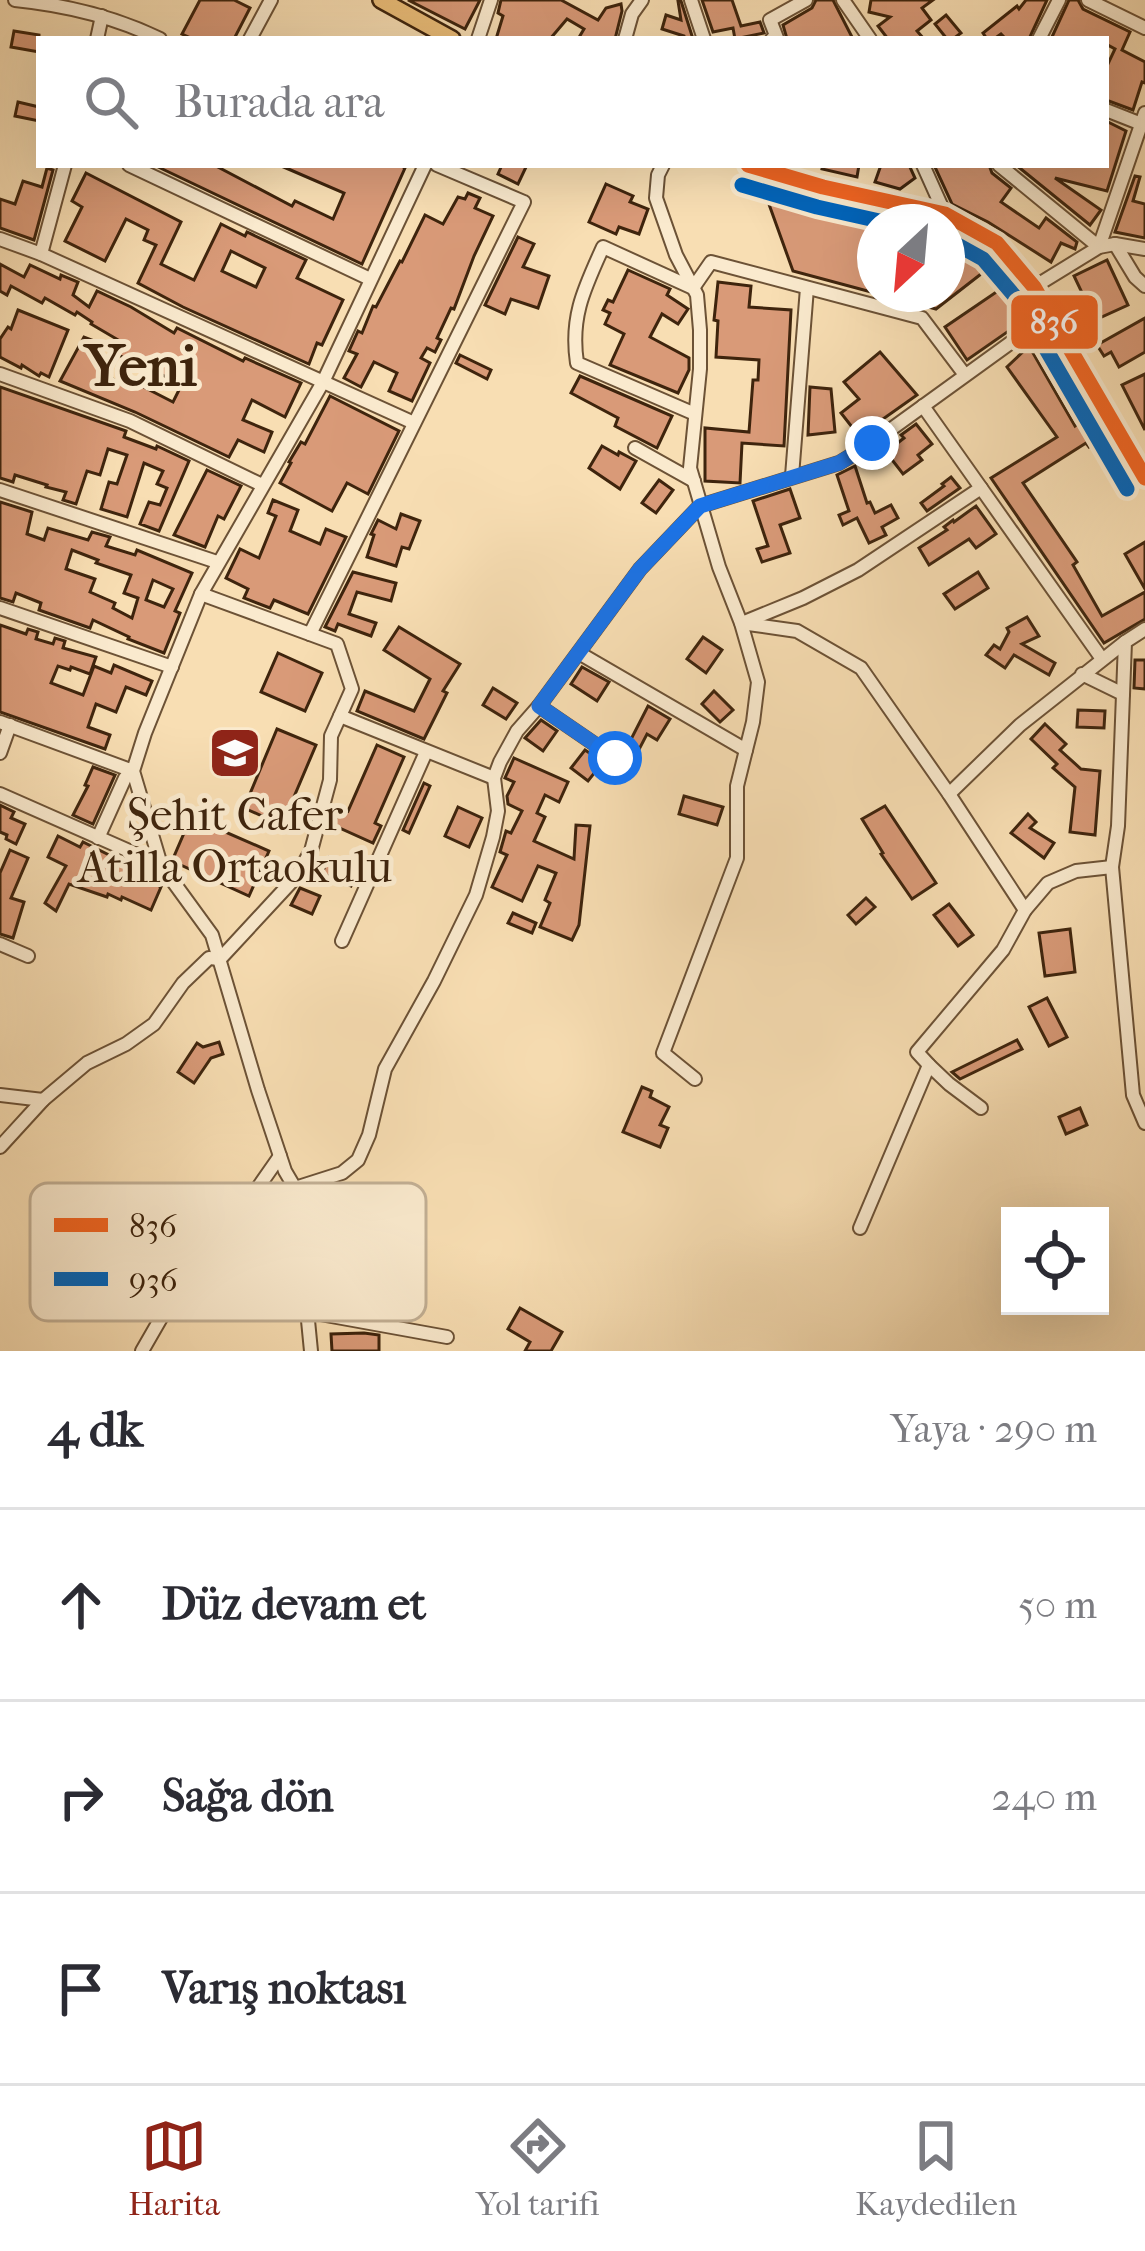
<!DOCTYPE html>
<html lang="tr">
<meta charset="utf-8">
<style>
body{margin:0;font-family:"IM FELL French Canon",serif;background:#f2f2f3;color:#2b2b33}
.controls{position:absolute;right:36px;bottom:36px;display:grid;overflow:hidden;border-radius:0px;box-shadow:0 12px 48px #0002}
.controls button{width:108px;height:108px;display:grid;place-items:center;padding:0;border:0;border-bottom:3px solid #e1e1e2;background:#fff;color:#2b2b33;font:60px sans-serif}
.compass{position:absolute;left:857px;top:204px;width:108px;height:108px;border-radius:50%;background:#fff;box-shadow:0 12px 48px #0002;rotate:206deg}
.stop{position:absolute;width:36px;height:36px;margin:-27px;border:9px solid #1a73e8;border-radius:50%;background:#fff}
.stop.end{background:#1a73e8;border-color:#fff;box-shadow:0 3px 12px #0008}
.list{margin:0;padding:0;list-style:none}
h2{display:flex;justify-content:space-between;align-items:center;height:156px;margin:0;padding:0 48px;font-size:51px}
h2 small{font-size:39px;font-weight:400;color:#7c7c81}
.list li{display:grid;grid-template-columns:78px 1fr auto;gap:36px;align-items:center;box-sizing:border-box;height:192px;padding:0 48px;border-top:3px solid #e1e1e2}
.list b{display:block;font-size:45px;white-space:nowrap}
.list em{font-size:39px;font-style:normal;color:#7c7c81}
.icon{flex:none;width:66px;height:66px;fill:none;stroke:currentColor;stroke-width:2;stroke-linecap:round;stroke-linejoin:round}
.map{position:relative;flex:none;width:1145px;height:1351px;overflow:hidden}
.search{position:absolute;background:#fff;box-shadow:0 12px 48px #0002;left:36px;right:36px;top:36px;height:132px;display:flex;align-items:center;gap:30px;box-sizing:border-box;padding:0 42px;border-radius:0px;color:#7c7c81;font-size:45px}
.sheet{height:732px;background:#fff}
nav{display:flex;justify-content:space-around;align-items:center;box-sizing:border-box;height:168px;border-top:3px solid #e1e1e2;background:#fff;font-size:33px;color:#7c7c81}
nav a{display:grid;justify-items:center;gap:6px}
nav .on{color:#8f2418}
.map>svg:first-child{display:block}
.building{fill:#d99a78;stroke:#3e240d;stroke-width:3;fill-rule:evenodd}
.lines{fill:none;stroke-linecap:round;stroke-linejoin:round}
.minor-casing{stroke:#6c5236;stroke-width:16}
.major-casing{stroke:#3e240d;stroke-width:20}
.minor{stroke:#faeace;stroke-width:12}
.major{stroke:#ecbf7a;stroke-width:15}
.bus-1-casing{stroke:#faeace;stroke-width:24}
.bus-2-casing{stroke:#faeace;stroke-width:24}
.bus-1{stroke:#f26522;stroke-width:15}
.bus-2{stroke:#0065bd;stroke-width:15}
.route{stroke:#1a73e8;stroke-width:15}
.labels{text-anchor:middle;stroke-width:10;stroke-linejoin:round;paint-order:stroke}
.poi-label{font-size:45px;fill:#3e240d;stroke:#faeace}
.district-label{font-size:57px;font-weight:bold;fill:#3e240d;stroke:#faeace}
.key{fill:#faeace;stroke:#c2af94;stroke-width:3}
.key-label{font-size:33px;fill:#3e240d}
.line-badge{stroke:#faeace;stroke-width:4.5}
.badge-label{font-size:33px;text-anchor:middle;font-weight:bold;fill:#fff}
</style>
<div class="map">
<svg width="1145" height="1351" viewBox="0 0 1145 1351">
<rect width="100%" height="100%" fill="#f8deb3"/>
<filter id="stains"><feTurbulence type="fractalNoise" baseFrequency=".00167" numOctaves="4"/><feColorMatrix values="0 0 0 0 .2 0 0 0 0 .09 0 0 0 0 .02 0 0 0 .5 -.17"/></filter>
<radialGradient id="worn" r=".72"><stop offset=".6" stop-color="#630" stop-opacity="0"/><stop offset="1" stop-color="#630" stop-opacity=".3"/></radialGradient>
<!-- building -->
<g class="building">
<path d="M200,0h34l16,8 -16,31h-41l-11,-5z"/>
<path d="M408,0h72l-15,29z"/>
<path d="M501,0h60l37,20 8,-12 15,-4 1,7 -7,28h-37l6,-10 -17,-10 -17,20h-54l7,-23 -5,-3z"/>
<path d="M702,0h30l9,26 19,-4 4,11 -29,6 -2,-11 -20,4z"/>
<path d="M816,0h17l20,39h-66l-4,-14 29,-17z"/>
<path d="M871,0h62l-11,8 9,12 -14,11 7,8h-36l-10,-13 12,-9 -21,-5z"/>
<path d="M1026,0h21l-18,39h-23l-5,-5 -7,5h-7l-4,-6 34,-27 2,3z"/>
<path d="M1069,0h9l5,9 47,23 -8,18 23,12v21l-3,-1 -9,28 -27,-10v-32l9,-19 -9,-5v-5h-55z"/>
<path d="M678,1h3l12,38h-8l-1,-3 -22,-7 4,-14 15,5z"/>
<path d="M946,15l15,18 -8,6h-6l-12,-15z"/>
<path d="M14,31l25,4v17l-28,-5z"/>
<path d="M18,102l21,5v14l-24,-5z"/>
<path d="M1106,121l20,10 -19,60 -52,-13 46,32 -11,15 -74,-60h90z"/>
<path d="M154,165h60l78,41 3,-5 38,18 11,-26 -65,-28h120l6,3 -43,96z"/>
<path d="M502,165h25l-9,19 -20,-10z"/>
<path d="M823,165h36l-2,12 -35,-8z"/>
<path d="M881,165h28l6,13 -15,11 -25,-7z"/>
<path d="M934,165h55l3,8 19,15 -10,14 38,26 7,-10 31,24 -2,7 -14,-6 -10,19 -63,-40 -36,-18z"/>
<path d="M47,168l6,2 -19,70 -34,-12v-29l15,5 8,-23 19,6z"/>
<path d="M86,173l95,49 -20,42 33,16 27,-56 24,12 2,-4 59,28 -9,18 46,22 -21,45 -5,-2 -8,21 -126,-57 -45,-24 18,-38 -12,-5 4,-10 -22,-11 -21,42 -40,-20 17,-34 -10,-6zM231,251l34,17 -9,19 -34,-16z"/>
<path d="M1135,176l5,1 -7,24 12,3v34l-30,-6z"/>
<path d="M761,182l133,38 -19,2v71l-82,-22z"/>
<path d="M606,184l27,12 -3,6 18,7 -9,25 -20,-7 -3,7 -27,-12z"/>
<path d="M468,193l12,5 -5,10 18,8 -19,40 -20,53 -3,-1 -14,30 4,2 -6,12 -8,-4 -6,10 9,5 -18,38 -23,-10 8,-18 -23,-11 -13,25 -17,-9 13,-24 -8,-3 9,-20 4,2 11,-27 3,1 24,-46 2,1 23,-47 18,9 15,-27 7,2z"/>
<path d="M518,237l16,7 -11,23 26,9 -11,32 -27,-9 -6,15 -20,-9z"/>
<path d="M947,238l43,29 -54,42 -44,-12v-3h55z"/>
<path d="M1107,260l21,45 -33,15 -21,-44z"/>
<path d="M0,264l24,13 6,-12 30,14 1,-4 17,7 -5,13 16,12 8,-16 34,16 43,26 3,-5 66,33 2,-3 56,25 -16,34 -33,-17 -9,20 29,12 -8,20 -26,-12 -9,17 -94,-45 -75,-31 24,-44 21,8 -7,12 12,8 -5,9 17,11 4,-7 47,24 9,-18 -68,-31 6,-12 -29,-17 1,-2 -15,-10 -2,3 -30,-17 -3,5 -31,-17 -4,9 -7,-4z"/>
<path d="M628,270l42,19 -3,6 21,14 -10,15 -16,-10 -12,23 39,21v12l-11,23 -68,-28 14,-31 -19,-10 5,-11 -7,-3 5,-10 5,2z"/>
<path d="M718,282l33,4 -2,21 42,3 -7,136 -42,-3 -2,40 -35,-2v-53l44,4 4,-52h5l1,-20 -43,-3 2,-36 -4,-1z"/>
<path d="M1011,282l22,32 -66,46 -22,-33z"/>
<path d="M18,310l50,20 -19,47 -8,-4 -2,3 -17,-11 -1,3 -21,-11v-18l8,-12 3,2z"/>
<path d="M1145,318v34l-26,15 -8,-15 -7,4 -7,-11z"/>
<path d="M1029,346l46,80 11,-9 14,22 -11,8 -3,-4 -63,40 54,79 -4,3 29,51 43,-24v27l-41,24 -113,-165 66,-41 -50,-70z"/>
<path d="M880,352l37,43 -58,41 -18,-23 18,-14 -15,-17z"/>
<path d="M460,355l31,15 -4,9 -31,-16z"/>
<path d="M1145,374v56l-23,-45z"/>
<path d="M580,376l92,40 -15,32 -42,-22 3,-8 -47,-25z"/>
<path d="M0,387l126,44 -2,6 32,12 1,-3 32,15 -30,70 -19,-7 9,-22 11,3 7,-17 -10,-4 6,-13 -19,-8 -17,54 -26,-8 8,-27 8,2 10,-29 -19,-6 -8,26 -13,-4 -11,33 -13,-4 3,-8 -20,-5 1,-2 -32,-10 -2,7 -13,-4z"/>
<path d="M810,387l21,2 4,43 -27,3z"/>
<path d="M330,396l69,35 -31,63 -21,-11 -15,28 -52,-28 11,-20 -2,-1 12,-20 4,2z"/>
<path d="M916,424l16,20 -14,11 4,5 -19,14 -17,-22 18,-14 -3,-3z"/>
<path d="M602,446l16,9 1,-3 17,9 -16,28 -31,-21z"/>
<path d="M855,466l12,37 3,-1 5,11 16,-8 7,13 -16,9 4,8 -17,8 -12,-25 -14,7 -4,-10 10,-4 -12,-36z"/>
<path d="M207,470l34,16 -17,33 -6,-3 -13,31 -31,-12z"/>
<path d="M951,477l9,11 -33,23 -6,-8 23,-17 -2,-2z"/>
<path d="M659,480l14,10 -17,23 -14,-10z"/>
<path d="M790,489l10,29 -20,7 10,28 -28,9 -5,-13 11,-3 -15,-45z"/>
<path d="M273,500l25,10 -8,21 30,13 6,-15 20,8 -38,77 -34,-14 -4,8 -26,-10 4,-9 -22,-11 14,-29 19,9 17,-42 -8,-3z"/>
<path d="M0,502l32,10 -5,22 17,6 4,-12 40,12 4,-8 18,5 -4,9 29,9 2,-5 55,23 -17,38 5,2 -16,40 -36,-14 1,-2 -36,-17 -3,8 -51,-18 2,-7 -25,-10 -3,9 -13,-4zM72,550l26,10 -2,3 35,12 -7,18 14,5 -6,20 -19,-10 2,-5 -25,-11 5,-13 -29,-10zM153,580l20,9 -9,18 -18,-7z"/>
<path d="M976,506l20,28 -20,14 -7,-9 -40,26 -10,-17 28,-18 -3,-3 9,-7 1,2z"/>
<path d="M401,514l19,7 -11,28 -7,-2 -6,19 -29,-9 7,-22 -3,-1 7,-14 18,9z"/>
<path d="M1145,542v47l-20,-35z"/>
<path d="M353,572l43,11 -5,18 -34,-9 -8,22 27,9 -5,13 -33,-12 -3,7 -10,-4z"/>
<path d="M978,572l10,16 -33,21 -11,-15z"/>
<path d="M1027,617l12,19 -17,8 33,19 -6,12 -35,-20 -9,13 -19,-13 8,-10 6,4 9,-17 -2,-4z"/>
<path d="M0,625l26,9 2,-5 10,3 -2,7 17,5 2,-6 10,3 -2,7 33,9 -6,17 -19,-7 -1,3 -12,-4 -7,17 32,12 11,-29 17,7 3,-8 38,16 -6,14 -20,-8 -10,25 -20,-8 -8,23 22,8 -5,14 -105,-37z"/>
<path d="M399,627l61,37 -17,27 4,2 -23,46 -67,-28 8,-20 49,20 16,-32 -46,-29z"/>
<path d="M703,637l19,13 -16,23 -19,-14z"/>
<path d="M278,653l44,20 -17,38 -44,-19z"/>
<path d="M1135,660h10v29l-11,-1z"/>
<path d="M582,667l27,15 -12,19 -26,-17z"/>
<path d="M493,688l24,15 -11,16 -23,-14z"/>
<path d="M714,691l19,19 -13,12 -18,-18z"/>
<path d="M648,706l22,13 -13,21 -10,-6 -14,27 -8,-4 -1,-4z"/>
<path d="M1078,710l27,1 -1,17 -27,-1z"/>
<path d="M541,720l16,11 -14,20 -18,-13z"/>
<path d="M1045,724l21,20 -6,6 21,19 19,2 -5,64 -25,-3 5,-45 -22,-19 4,-4 -26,-25z"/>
<path d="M277,729l39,16 -34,80 -38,-17z"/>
<path d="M377,745l27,12 -29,66 6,3 -8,17 -40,-18 8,-18 7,4z"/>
<path d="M585,750l18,12 -15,19 -17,-13z"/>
<path d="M514,758l54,24 -9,20 -14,-7 -8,18 8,4 -11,24 40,18 2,-34 14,1 -11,99 -7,15 -32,-13 10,-24 -5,-3 11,-27 -18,-7 -16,35 -30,-14 15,-32 -7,-3 6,-21 5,2 11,-22 -14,-7 -1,-8 7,-14 -9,-4z"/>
<path d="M93,767l22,8 -22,49 -20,-9 15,-29 -3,-1z"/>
<path d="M424,783l6,3 -21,47 -6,-3z"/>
<path d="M684,796l39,11 -6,18 -38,-11z"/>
<path d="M0,805l14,7 -3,6 14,6 -9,20 -10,-5 1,-4 -7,-3z"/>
<path d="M885,806l51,77 -24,16 -31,-45 2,-1 -21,-34z"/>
<path d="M458,807l24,11 -13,29 -24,-11z"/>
<path d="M1028,814l8,8 -6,6 24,15 -10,15 -33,-25z"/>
<path d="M191,817l78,34 -20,45 -77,-35z"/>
<path d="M58,836l22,11 3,-5 62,31 -3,5 19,9 -10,23 -29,-13 -1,3 -13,-6 -1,3 -38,-13 -13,27 -11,-8 21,-37 -18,-9z"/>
<path d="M10,850l18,8 -17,40 13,4 -11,36 -13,-4v-61z"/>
<path d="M329,857l29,13 -7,16 -29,-13z"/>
<path d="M300,888l20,8 -8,18 -21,-9z"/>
<path d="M866,898l9,9 -19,17 -8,-9z"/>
<path d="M949,904l24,31 -15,11 -24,-31z"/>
<path d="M513,913l23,10 -4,10 -24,-10z"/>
<path d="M1070,929l5,43 -30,4 -6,-43z"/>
<path d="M1047,998l20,39 -18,9 -20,-39z"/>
<path d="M1017,1040l5,9 -62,30 -8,-7z"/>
<path d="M219,1042l4,12 -12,4 -17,25 -16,-11 19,-29 6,4z"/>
<path d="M642,1087l10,4 -2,6 19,10 -9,18 8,3 -8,19 -37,-15z"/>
<path d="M1080,1108l7,17 -21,9 -7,-17z"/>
<path d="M520,1308l42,24 -11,19h-26l5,-9 -22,-13z"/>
<path d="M364,1333l15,2v16h-47l-1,-17z"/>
</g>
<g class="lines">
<!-- minor casing -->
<g class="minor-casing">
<g id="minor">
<path d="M15,0c50,5 100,17 145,39"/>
<path d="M691,0l13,39"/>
<path d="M843,0l27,39"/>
<path d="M1088,0l57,28"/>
<path d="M97,39l5,-23"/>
<path d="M250,39l21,-39"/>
<path d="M478,39l13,-39"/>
<path d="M625,39l7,-25 10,-14"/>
<path d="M772,39l5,-1 -7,-18 36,-20"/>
<path d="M1039,39l20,-39"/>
<path d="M1106,110l38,15"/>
<path d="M129,165l241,114"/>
<path d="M663,165l-5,10 -2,23 20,57 21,40 3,35v39l-10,99 29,99 22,56 17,59 -5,40 -16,64v72l-74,195 32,26"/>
<path d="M923,165l22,49"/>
<path d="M999,165l100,82 46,-134"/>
<path d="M0,239l41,15 373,169"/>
<path d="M1115,244l20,33 10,9"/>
<path d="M41,254l24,-89"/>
<path d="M1034,287l65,-40 16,-3 30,5"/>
<path d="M0,374l130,47 132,64"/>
<path d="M695,414l-118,-51c-7,-46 7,-74 26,-116l90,41 18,-26 211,56 43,57"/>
<path d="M635,448l59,33"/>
<path d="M792,476l15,-188"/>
<path d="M981,488l121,171"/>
<path d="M0,490l217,72"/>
<path d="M201,594l136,50 15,45 -12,27 154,62"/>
<path d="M0,608l172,59"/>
<path d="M741,623l56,8 64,37 88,126 76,116"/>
<path d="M742,623l61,-25 55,-28 123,-82 -58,-82"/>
<path d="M1145,629l-20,13 -7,184 -6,41 21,228 12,28"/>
<path d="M310,634l214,-432 -87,-37"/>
<path d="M579,653l167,97"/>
<path d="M1082,674l41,20"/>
<path d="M539,706l76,52"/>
<path d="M0,722l133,49 -8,7 -27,60"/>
<path d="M0,753l10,-28"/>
<path d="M0,794l161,71"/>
<path d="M949,794l71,-69 105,-83"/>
<path d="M342,941l84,-189"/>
<path d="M0,944l28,12"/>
<path d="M929,1065l20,19 32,24"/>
<path d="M0,1095l43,5"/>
<path d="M0,1147l43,-47 44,-37 39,-19 28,-20 29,-41 26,-25 11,1 75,-81 16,-27 19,-71 1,-44 9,-20"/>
<path d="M295,1188l47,-15 16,-13 11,-25 16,-66 49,-88 42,-86 17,-58 5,-26 -4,-33 6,-16 17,-31 22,-25 101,-137 60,-63 139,-43 33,-20 177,-128"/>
<path d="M860,1228l69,-163 -12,-13 86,-102 22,-40 23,-27 28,-12 36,-4"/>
<path d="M309,1312l138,25"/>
<path d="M142,1351l42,-73 73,-89 23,-33"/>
<path d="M311,1351l-16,-163 -10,-17 -27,-81 -46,-155 -51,-70 -28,-94 12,-38 56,-139 122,-212 102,-217"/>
</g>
</g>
<!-- major casing -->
<g class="major-casing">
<g id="major">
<path d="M381,0l71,39"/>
<path d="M748,165l75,22 122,27 52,29 37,44 111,191"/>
</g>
</g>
<!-- minor -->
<use href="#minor" class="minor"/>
<!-- major -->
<use href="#major" class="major"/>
<!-- bus-1 casing -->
<g class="bus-1-casing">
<path id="bus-1" d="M748,165l75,22 122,27 52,29 37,44 111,191"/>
</g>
<!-- bus-2 casing -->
<g class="bus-2-casing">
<g id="bus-2">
<path d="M742,185l75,22 67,15"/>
<path d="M947,239l36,20 34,40 110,190"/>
</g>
</g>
<!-- bus-1 -->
<use href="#bus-1" class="bus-1"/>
<!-- bus-2 -->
<use href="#bus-2" class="bus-2"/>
</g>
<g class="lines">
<!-- route -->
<path class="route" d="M615,758l-76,-52 101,-137 60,-63 139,-43 33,-20"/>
</g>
<!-- icons -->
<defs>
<g id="school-square" transform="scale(2.7)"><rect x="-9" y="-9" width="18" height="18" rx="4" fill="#8f2418" stroke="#faeace"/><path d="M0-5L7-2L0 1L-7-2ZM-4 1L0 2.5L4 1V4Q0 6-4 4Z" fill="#fff"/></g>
</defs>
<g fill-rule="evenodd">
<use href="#school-square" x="235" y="753"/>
</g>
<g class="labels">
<!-- poi labels -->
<g class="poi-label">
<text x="235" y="830">Şehit Cafer<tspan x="235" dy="52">Atilla Ortaokulu</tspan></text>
</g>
<!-- district labels -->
<g class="district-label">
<text x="141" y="385">Yeni</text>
</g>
</g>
<!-- legend -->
<rect x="30" y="1183" width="396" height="138" rx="18" class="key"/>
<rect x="54" y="1218" width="54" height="14" fill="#f26522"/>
<rect x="54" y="1272" width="54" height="14" fill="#0065bd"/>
<g class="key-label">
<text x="129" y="1237">836</text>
<text x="129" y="1291">936</text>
</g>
<rect class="line-badge" x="1009" y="293" width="91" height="58" rx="12" fill="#f26522"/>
<g class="badge-label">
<text x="1054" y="333">836</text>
</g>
<rect width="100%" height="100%" filter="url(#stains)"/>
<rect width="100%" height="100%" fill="url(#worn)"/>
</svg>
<div class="controls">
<button><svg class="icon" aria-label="locate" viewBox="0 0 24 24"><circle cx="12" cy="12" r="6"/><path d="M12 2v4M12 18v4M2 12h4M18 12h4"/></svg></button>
</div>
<svg class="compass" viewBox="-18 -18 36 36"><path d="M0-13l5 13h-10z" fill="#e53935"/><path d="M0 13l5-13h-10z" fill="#7c7c81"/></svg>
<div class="stop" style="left:615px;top:758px"></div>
<div class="stop end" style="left:872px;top:443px"></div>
<div class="search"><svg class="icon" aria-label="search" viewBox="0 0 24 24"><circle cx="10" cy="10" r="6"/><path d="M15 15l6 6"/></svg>Burada ara</div>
</div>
<section class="sheet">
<h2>4 dk<small>Yaya · 290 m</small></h2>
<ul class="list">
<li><svg class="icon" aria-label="ahead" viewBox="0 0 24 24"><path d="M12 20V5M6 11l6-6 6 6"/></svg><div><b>Düz devam et</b></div><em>50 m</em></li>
<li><svg class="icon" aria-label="right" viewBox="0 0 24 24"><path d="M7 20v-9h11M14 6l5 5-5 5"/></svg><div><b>Sağa dön</b></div><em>240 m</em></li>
<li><svg class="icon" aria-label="arrive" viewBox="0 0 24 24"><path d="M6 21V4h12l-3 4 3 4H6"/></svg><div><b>Varış noktası</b></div></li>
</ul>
</section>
<nav>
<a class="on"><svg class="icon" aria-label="map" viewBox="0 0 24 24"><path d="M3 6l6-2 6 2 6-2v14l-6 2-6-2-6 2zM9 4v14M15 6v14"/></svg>Harita</a>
<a><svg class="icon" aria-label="directions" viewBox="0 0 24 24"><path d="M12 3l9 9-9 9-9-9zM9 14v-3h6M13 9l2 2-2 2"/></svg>Yol tarifi</a>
<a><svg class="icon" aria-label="saved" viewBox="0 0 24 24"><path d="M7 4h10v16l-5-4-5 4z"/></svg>Kaydedilen</a>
</nav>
